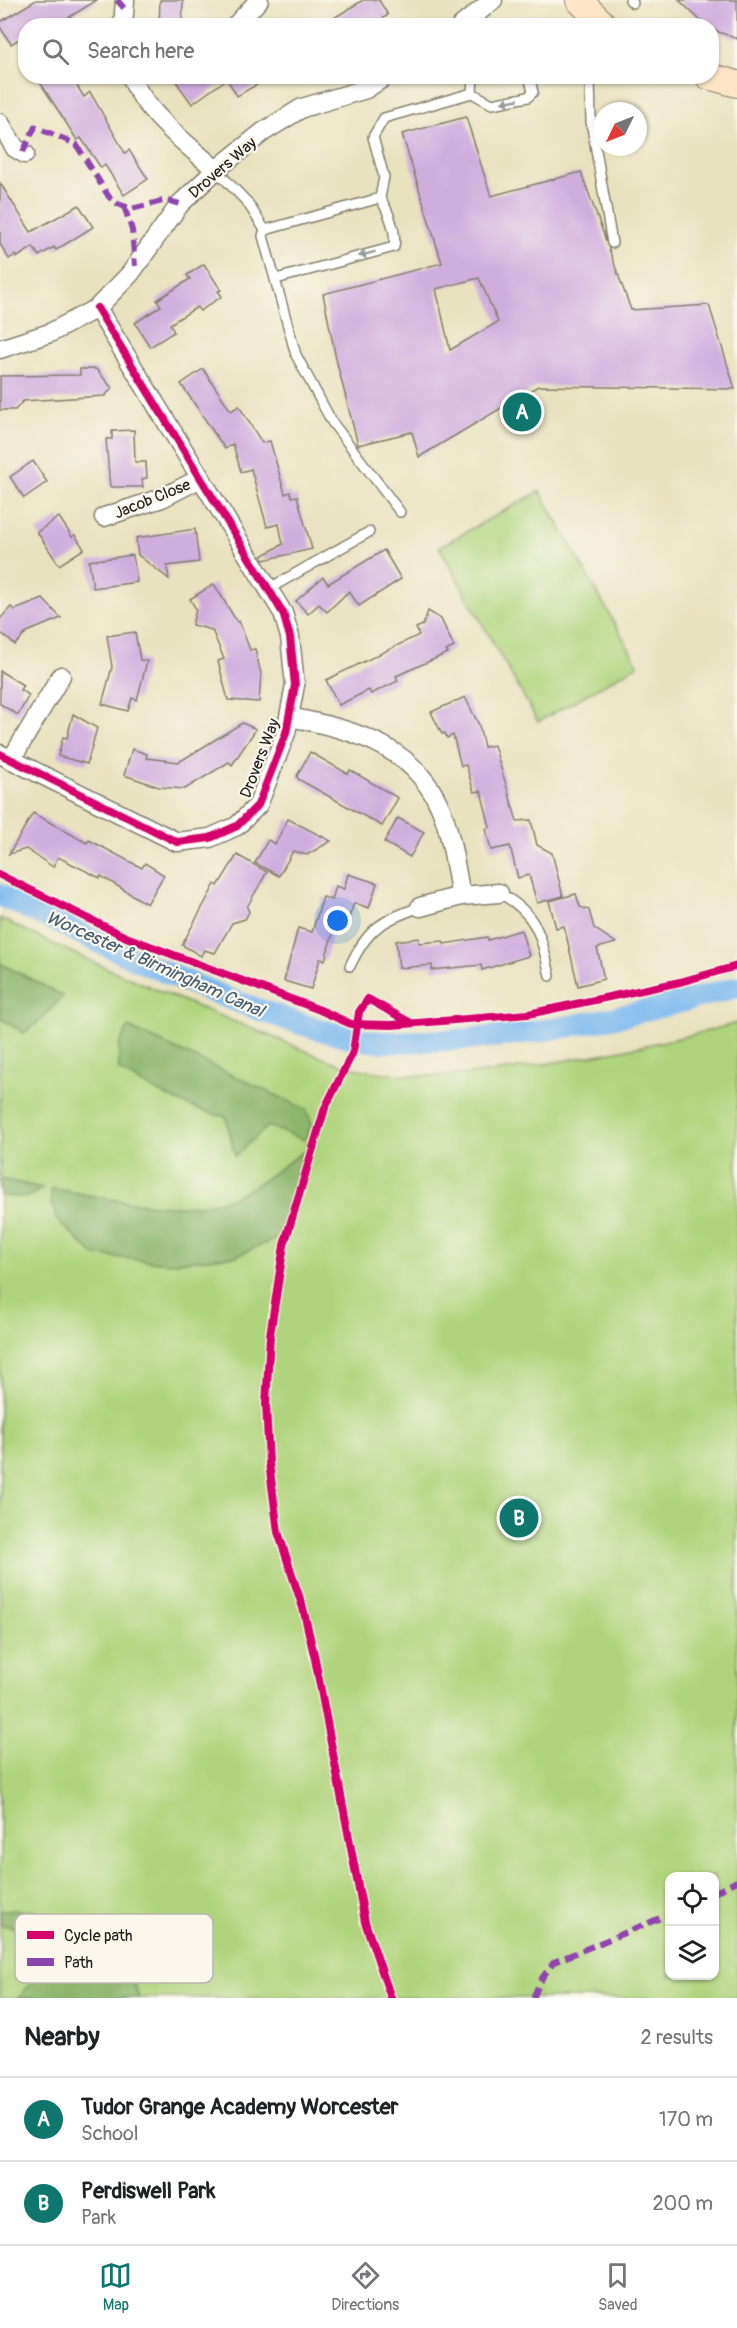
<!DOCTYPE html>
<style>
body{margin:0;font-family:Pangolin,sans-serif;background:#f2f2f2;color:#202124}
.controls{position:absolute;right:18px;bottom:18px;display:grid;overflow:hidden;border-radius:12px;box-shadow:0 2px 4px #0004}
.controls button{width:54px;height:54px;display:grid;place-items:center;padding:0;border:0;border-bottom:2px solid #e0e0e0;background:#fff;color:#202124;font:30px sans-serif}
.compass{position:absolute;left:593px;top:102px;width:54px;height:54px;border-radius:50%;background:#fff;box-shadow:0 2px 4px #0004;rotate:227deg}
.you{position:absolute;left:338px;top:921px;width:21px;height:21px;margin:-15px;border:4px solid #fff;border-radius:50%;background:#1a73e8;box-shadow:0 0 0 9px #1a73e833}
.badge{display:grid;place-items:center;width:39px;height:39px;border-radius:50%;background:#0f766e;color:#fff;font-size:20px;font-weight:700}
.pin{position:absolute;translate:-50% -50%;border:3px solid #fff;box-shadow:0 2px 6px #0006}
.list{margin:0;padding:0;list-style:none}
h2{display:flex;justify-content:space-between;align-items:center;height:78px;margin:0;padding:0 24px;font-size:26px}
h2 small{font-size:20px;font-weight:400;color:#757577}
.list li{display:grid;grid-template-columns:39px 1fr auto;gap:18px;align-items:center;box-sizing:border-box;height:84px;padding:0 24px;border-top:2px solid #e0e0e0}
.list b{display:block;font-size:22px;white-space:nowrap}
.list p{margin:0;font-size:20px;white-space:nowrap;color:#757577}
.list em{font-size:20px;font-style:normal;color:#757577}
.icon{flex:none;width:33px;height:33px;fill:none;stroke:currentColor;stroke-width:2;stroke-linecap:round;stroke-linejoin:round}
.map{position:relative;flex:none;width:737px;height:1998px;overflow:hidden}
.search{position:absolute;background:#fff;box-shadow:0 2px 4px #0004;left:18px;right:18px;top:18px;height:66px;display:flex;align-items:center;gap:15px;box-sizing:border-box;padding:0 21px;border-radius:24px;color:#757577;font-size:22px}
.sheet{height:246px;background:#fff}
nav{display:flex;justify-content:space-around;align-items:center;box-sizing:border-box;height:84px;border-top:2px solid #e0e0e0;background:#fff;font-size:16px;color:#757577}
nav a{display:grid;justify-items:center;gap:3px}
nav .on{color:#0f766e}
.map>svg:first-child{display:block}
.green{fill:#b0d47d;stroke:#66784c;stroke-width:1.5;fill-rule:evenodd}
.forest{fill:#8cb66c;stroke:#546944;stroke-width:1.5}
.lines{fill:none;stroke-linecap:round;stroke-linejoin:round}
.canal{stroke:#7db9ef;stroke-width:22}
.building{fill:#cfaede;fill-rule:evenodd}
.lane-casing{stroke:#827f6e;stroke-width:12}
.street-casing{stroke:#827f6e;stroke-width:21}
.secondary-casing{stroke:#827f6e;stroke-width:28}
.lane{stroke:#fff;stroke-width:9}
.street{stroke:#fff;stroke-width:18}
.secondary{stroke:#fde5c5;stroke-width:26}
.quiet{stroke:#8e44ad;stroke-width:6;stroke-dasharray:12 6;stroke-linecap:butt}
.cycleway-casing{stroke:#fbf7ec;stroke-width:11}
.cycleway{stroke:#d6006c;stroke-width:8}
.oneway{fill:#999}
.labels{text-anchor:middle;stroke-width:4.5;stroke-linejoin:round;paint-order:stroke}
.street-label{font-size:16px;fill:#1c1c1c;stroke:#fbf7ec}
.water-label{font-size:18px;font-style:italic;fill:#435b70;stroke:#fbf7ec}
.key{fill:#fbf7ec;stroke:#b8b5ae;stroke-width:1.5}
.key-label{font-size:16px;fill:#1c1c1c}
</style>
<div class="map">
<svg width="737" height="1998" viewBox="0 0 737 1998">
<rect width="100%" height="100%" fill="#fbf7ec"/>
<filter id="ink" filterUnits="userSpaceOnUse"><feTurbulence type="fractalNoise" baseFrequency=".0167" numOctaves="2"/><feDisplacementMap in="SourceGraphic" scale="12" xChannelSelector="R" yChannelSelector="G"/><feConvolveMatrix kernelMatrix="1 2 1 2 8 2 1 2 1" color-interpolation-filters="sRGB"/></filter>
<filter id="wash" filterUnits="userSpaceOnUse"><feTurbulence type="fractalNoise" baseFrequency=".008" numOctaves="4" result="noise"/><feDisplacementMap in="SourceGraphic" scale="24" xChannelSelector="R" yChannelSelector="G"/><feGaussianBlur stdDeviation="1.35" result="paint"/><feColorMatrix in="noise" values="0 0 0 0 0 0 0 0 0 0 0 0 0 0 0 0 0 1.4 0 .05"/><feComposite in="paint" operator="in"/></filter>
<g filter="url(#wash)">
<rect width="100%" height="100%" fill="#e9e2bf"/>
<!-- green -->
<g class="green">
<path d="M540,491l98,174 -100,57 -99,-175z"/>
<path d="M0,918c85,43 174,80 263,115 34,13 70,33 106,38 68,11 133,1 199,-11 58,-10 113,-21 169,-37v975h-737zM670,1876h44v100h-44z"/>
</g>
<!-- forest -->
<g class="forest">
<path d="M0,963l63,33 -21,23 -18,14 -24,-15z"/>
<path d="M128,1027l178,82 6,15 -7,16 -37,-14 -33,30 -9,-39c-39,-8 -73,-27 -107,-47v-24z"/>
<path d="M308,1149l-28,88 -44,19 -67,7 -75,-8 -37,-35 -6,-17v-15c50,10 125,27 174,12 30,-10 56,-34 83,-51z"/>
<path d="M0,1179l43,9 -15,9 -28,-1z"/>
<path d="M0,1910l35,1 18,18 22,45 11,-9 5,-20c34,18 36,14 48,53h-120l12,-15 -3,-18 -14,-38 -14,-2z"/>
</g>
<g class="lines">
<!-- canal -->
<path class="canal" d="M0,895c90,43 180,88 274,120 33,11 63,21 96,26 18,3 37,0 55,0 105,-2 211,-26 312,-54"/>
</g>
<g id="blocks">
<!-- building -->
<g class="building">
<path d="M36,0h61l-42,26h-29v9l-15,9 -11,-17v-5z"/>
<path d="M160,0h23l-1,26h-23z"/>
<path d="M363,0h16l9,15 -17,11h-50z"/>
<path d="M679,0h58v39l-26,-10v-3h-5z"/>
<path d="M36,76h35l13,21 6,-5 35,61 4,-3 19,29 -24,16 -19,-30 -4,3 -20,-30 -4,2z"/>
<path d="M172,76h100l-35,20 -10,-17 -35,25z"/>
<path d="M466,117l25,79 90,-24 50,138 78,-5 26,84 -197,-3 -119,71 -7,-25 -54,13 -22,-86 -13,-65 119,-31 -40,-129zM479,278l19,44 -48,28 -14,-61z"/>
<path d="M0,183l31,49 48,-27 14,22 -37,23 -2,-3 -15,9 -6,-9 -17,11 -1,-3 -6,4 -9,-15z"/>
<path d="M204,264l17,26 -3,1 4,5 -22,15 -3,-4 -27,17 4,8 -24,15 -15,-24 26,-17 -4,-6 33,-21 -3,-4z"/>
<path d="M80,369h16l16,19 -7,8 -82,5 -8,9h-15v-34l80,-1z"/>
<path d="M203,369l28,42 8,-5 23,37 8,-2 15,53 5,-2 2,5 5,-1 15,53 -48,11 -2,-4 21,-12 -4,-20 -12,3 -16,-58 -10,3 -8,-28 -8,5 -44,-65z"/>
<path d="M134,430l1,32h11l1,16 -5,1 1,8h-33l-4,-48h6v-8z"/>
<path d="M33,461l14,21 -23,16 -14,-21z"/>
<path d="M59,517l13,20 3,-2 9,14 -25,16 -22,-33z"/>
<path d="M195,529l4,33 -32,4 2,13 -31,-24 -2,-17z"/>
<path d="M384,550l17,29 -42,27 -10,-15 -22,21 -8,-8 -11,10 -12,-13 27,-24 5,7z"/>
<path d="M133,555l4,27 -44,6 -4,-27z"/>
<path d="M214,584l23,38 2,-1 11,29 5,-1 6,25 -2,28 -31,-2 -10,-39 6,-2 -12,-29 -20,-5 4,-16 -6,-10z"/>
<path d="M43,599l18,19 -34,14 -12,13 -15,-13v-13l11,-12 4,3z"/>
<path d="M428,611l13,8 13,28 -8,4 2,2 -52,23 2,5 -27,13 -2,-4 -30,15 -13,-25 93,-45 -3,-7 7,-3z"/>
<path d="M135,632l5,28 7,1 -10,39 -5,-2 -4,13 -26,-7 10,-37 -5,-31z"/>
<path d="M0,671l23,14 -3,5 9,5 -11,20 -18,-11z"/>
<path d="M465,697l14,28 5,22 10,-2 23,76 14,-1 6,25 15,8 11,43 -26,7 -8,-28 -11,3 -8,-32 -19,4 -5,-21 4,-2 -9,-36 -7,1 -8,-27 -5,1 -8,-31 -6,3 -2,-5 -3,1 -11,-22z"/>
<path d="M73,714l24,14 -10,36 -29,-8 5,-19 4,1z"/>
<path d="M242,723l14,6 -24,36 -3,-3 -44,27 -26,-2 -35,-12 8,-26 15,5 -1,4 33,4z"/>
<path d="M310,752l38,22 2,-4 48,28 -16,28 -84,-47 -1,-3z"/>
<path d="M33,813l54,30 2,-3 53,28 3,-5 19,12 -17,29 -46,-28 -1,2 -42,-21 -5,10 -27,-18 -17,5z"/>
<path d="M398,818l26,14 -14,25 -26,-15z"/>
<path d="M288,819l43,22 -24,14 -14,-4 -14,25 -24,-13 13,-23 7,4z"/>
<path d="M237,855l30,17 -20,35 2,5 -4,7 -13,4 -17,30 -11,-3 -3,6 -19,-11 33,-61 3,2z"/>
<path d="M348,874l29,9 -8,25 -15,-5 -10,29 -10,-3 -9,31 -5,-1 -9,30 -27,-8 14,-53 14,4 11,-35 9,3 4,-14 8,3z"/>
<path d="M576,894l4,13 9,3 5,18 22,15 -19,5 7,31 -26,7 -14,-60 -8,2 -7,-27z"/>
<path d="M521,930l8,26 -47,14 -1,-5 -49,5v-5l-33,3 -3,-27 23,-3v5l24,-2 1,3 43,-7 1,3z"/>
</g>
</g>
</g>
<g filter="url(#ink)">
<use href="#blocks" fill-opacity="0" stroke="#827f6e" stroke-width="1.5"/>
<g class="lines">
<!-- lane casing -->
<g class="lane-casing">
<g id="lane">
<path d="M630,0l3,3"/>
<path d="M590,76l1,45 21,122"/>
<path d="M472,93l20,11 36,-7 5,-5 -4,-16"/>
<path d="M472,93l1,-17"/>
<path d="M216,170l31,32 18,28 -2,6 33,119 36,67 68,90"/>
<path d="M265,230l115,-32"/>
<path d="M276,279l118,-32c3,-15 -6,-37 -14,-49l4,-21 -11,-40 11,-19 88,-25"/>
<path d="M270,588l99,-56"/>
<path d="M499,893c38,20 42,42 51,83"/>
<path d="M350,966c18,-38 31,-45 70,-59"/>
</g>
</g>
<!-- street casing -->
<g class="street-casing">
<g id="street">
<path d="M123,26l2,-26"/>
<path d="M235,26l24,-26"/>
<path d="M461,26l32,-26"/>
<path d="M131,76c13,36 57,69 85,94"/>
<path d="M0,123l15,25 10,6"/>
<path d="M0,349l50,-16 47,-25 33,-34 50,-70 36,-34 47,-38 39,-24 64,-19 20,-13"/>
<path d="M104,517l58,-19 39,-20"/>
<path d="M289,717c67,13 132,30 156,103 8,25 11,51 16,76"/>
<path d="M0,754l177,88 33,-4 27,-12 21,-21 28,-72 9,-48 -5,-48 -7,-24 -186,-305"/>
<path d="M11,760l50,-84"/>
<path d="M420,907l41,-11 38,-3"/>
</g>
</g>
<!-- secondary casing -->
<g class="secondary-casing">
<g id="secondary">
<path d="M579,0l26,26"/>
<path d="M708,76l29,8"/>
</g>
</g>
<!-- lane -->
<use href="#lane" class="lane"/>
<!-- street -->
<use href="#street" class="street"/>
<!-- secondary -->
<use href="#secondary" class="secondary"/>
<!-- quiet -->
<g class="quiet">
<path d="M117,0l7,8"/>
<path d="M23,152l12,-25 41,17 33,53 9,7 14,5 34,-9 14,4"/>
<path d="M124,206l8,24 3,36"/>
<path d="M714,1893l23,-12"/>
<path d="M533,1998l9,-20 12,-16 116,-48"/>
</g>
<!-- cycleway casing -->
<g class="cycleway-casing">
<g id="cycleway">
<path d="M0,754l177,88 33,-4 27,-12 21,-21 28,-72 9,-48 -5,-48 -7,-24 -186,-305"/>
<path d="M0,875l126,62 194,73 31,14 41,1 136,-11 152,-32 57,-16"/>
<path d="M391,1998l-26,-76 -50,-263 -12,-51 -25,-76 -9,-69 -3,-59 4,-69 14,-90 41,-137 28,-56 6,-40 9,-13 43,24"/>
</g>
</g>
<!-- cycleway -->
<use href="#cycleway" class="cycleway"/>
</g>
<!-- one-way arrows -->
<defs><path id="oneway-solid" d="M-6-.8H1V-3.2L6.5 0L1 3.2V.8H-6Z" transform="scale(1.5)"/></defs>
<g class="oneway">
<use href="#oneway-solid" transform="translate(510 101) rotate(169)"/>
<use href="#oneway-solid" transform="translate(367 254) rotate(165)"/>
</g>
</g>
<g class="labels">
<!-- street labels -->
<g class="street-label">
<text transform="translate(222 167) rotate(-41)" y="6">Drovers Way</text>
<text transform="translate(152 498) rotate(-22)" y="6">Jacob Close</text>
<text transform="translate(259 758) rotate(-69)" y="6">Drovers Way</text>
</g>
<!-- water labels -->
<g class="water-label">
<text transform="translate(155 964) rotate(24)" y="6">Worcester &amp; Birmingham Canal</text>
</g>
</g>
<!-- legend -->
<rect x="15" y="1914" width="198" height="69" rx="9" class="key"/>
<rect x="27" y="1931" width="27" height="8" fill="#d6006c"/>
<rect x="27" y="1958" width="27" height="8" fill="#8e44ad"/>
<g class="key-label">
<text x="64" y="1941">Cycle path</text>
<text x="64" y="1968">Path</text>
</g>
</svg>
<div class="controls">
<button><svg class="icon" aria-label="locate" viewBox="0 0 24 24"><circle cx="12" cy="12" r="6"/><path d="M12 2v4M12 18v4M2 12h4M18 12h4"/></svg></button>
<button><svg class="icon" aria-label="layers" viewBox="0 0 24 24"><path d="M12 4l9 5-9 5-9-5zM3 14l9 5 9-5"/></svg></button>
</div>
<svg class="compass" viewBox="-18 -18 36 36"><path d="M0-13l5 13h-10z" fill="#e53935"/><path d="M0 13l5-13h-10z" fill="#757577"/></svg>
<div class="you"></div>
<div class="pin badge" style="left:522px;top:412px">A</div>
<div class="pin badge" style="left:519px;top:1518px">B</div>
<div class="search"><svg class="icon" aria-label="search" viewBox="0 0 24 24"><circle cx="10" cy="10" r="6"/><path d="M15 15l6 6"/></svg>Search here</div>
</div>
<section class="sheet">
<h2>Nearby<small>2 results</small></h2>
<ul class="list">
<li><span class="badge">A</span><div><b>Tudor Grange Academy Worcester</b><p>School</p></div><em>170 m</em></li>
<li><span class="badge">B</span><div><b>Perdiswell Park</b><p>Park</p></div><em>200 m</em></li>
</ul>
</section>
<nav>
<a class="on"><svg class="icon" aria-label="map" viewBox="0 0 24 24"><path d="M3 6l6-2 6 2 6-2v14l-6 2-6-2-6 2zM9 4v14M15 6v14"/></svg>Map</a>
<a><svg class="icon" aria-label="directions" viewBox="0 0 24 24"><path d="M12 3l9 9-9 9-9-9zM9 14v-3h6M13 9l2 2-2 2"/></svg>Directions</a>
<a><svg class="icon" aria-label="saved" viewBox="0 0 24 24"><path d="M7 4h10v16l-5-4-5 4z"/></svg>Saved</a>
</nav>
